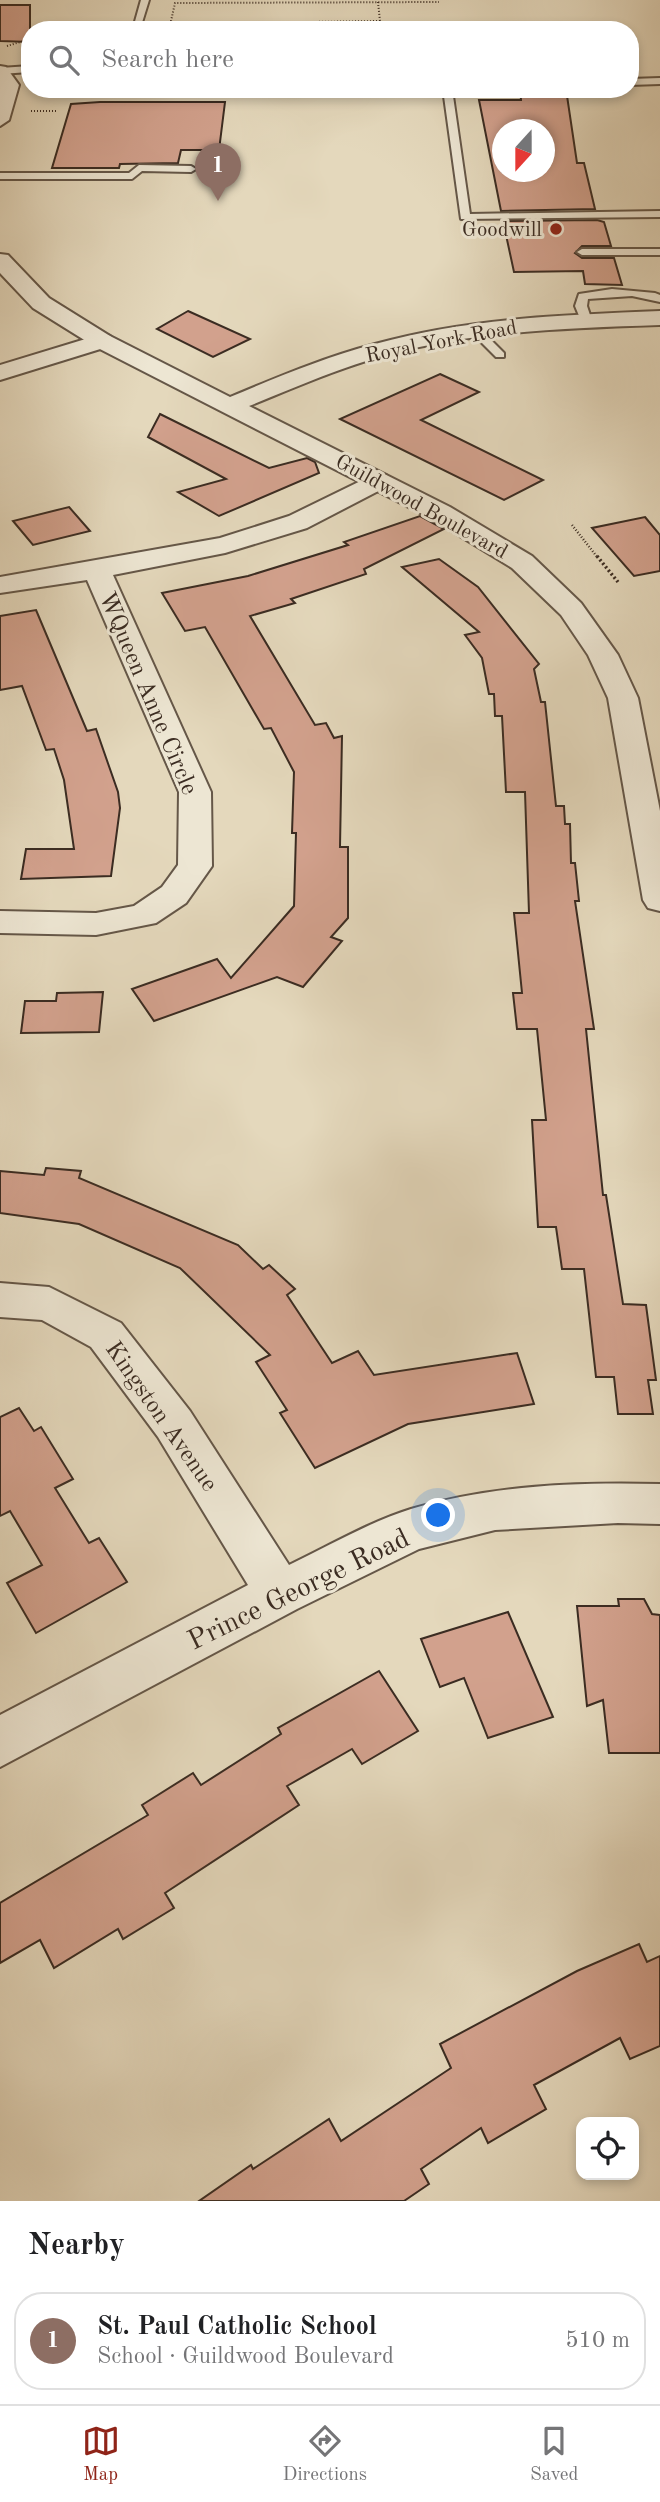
<!DOCTYPE html>
<meta charset="utf-8">
<style>
body{margin:0;font-family:"Old Standard TT",serif;background:#f6f6f6;color:#202124}
.controls{position:absolute;right:21px;bottom:21px;display:grid;overflow:hidden;border-radius:14px;box-shadow:0 4px 10px #0003}
.controls button{width:63px;height:63px;display:grid;place-items:center;padding:0;border:0;border-bottom:2px solid #e0e0e0;background:#fff;color:#202124;font:35px sans-serif}
.compass{position:absolute;left:492px;top:119px;width:63px;height:63px;border-radius:50%;background:#fff;box-shadow:0 4px 10px #0003;rotate:201deg}
.you{position:absolute;left:439px;top:1516px;width:24px;height:24px;margin:-18px;border:5px solid #fff;border-radius:50%;background:#1a73e8;box-shadow:0 0 0 10px #1a73e833}
.badge{display:grid;place-items:center;width:46px;height:46px;border-radius:50%;background:#8f2418;color:#fff;font-size:23px;font-weight:700}
.pin{position:absolute;translate:-50% -58px;filter:drop-shadow(0 2px 4px #0008)}
.pin::after{content:'';position:absolute;top:37px;width:24px;height:21px;background:inherit;clip-path:polygon(0 0,100% 0,50% 100%)}
.list{margin:0;padding:0;list-style:none}
h2{display:flex;justify-content:space-between;align-items:center;height:91px;margin:0;padding:0 28px;font-size:30px}
h2 small{font-size:23px;font-weight:400;color:#757577}
.list li{display:grid;grid-template-columns:46px 1fr auto;gap:21px;align-items:center;box-sizing:border-box;height:98px;margin:0 14px 14px;padding:0 14px;border:2px solid #e0e0e0;border-radius:28px}
.list b{display:block;font-size:26px;white-space:nowrap}
.list p{margin:0;font-size:23px;white-space:nowrap;color:#757577}
.list em{font-size:23px;font-style:normal;color:#757577}
.icon{flex:none;width:38px;height:38px;fill:none;stroke:currentColor;stroke-width:2;stroke-linecap:round;stroke-linejoin:round}
.map{position:relative;flex:none;width:660px;height:2201px;overflow:hidden}
.search{position:absolute;background:#fff;box-shadow:0 4px 10px #0003;left:21px;right:21px;top:21px;height:77px;display:flex;align-items:center;gap:18px;box-sizing:border-box;padding:0 24px;border-radius:28px;color:#757577;font-size:26px}
.sheet{height:203px;background:#fff}
nav{display:flex;justify-content:space-around;align-items:center;box-sizing:border-box;height:98px;border-top:2px solid #e0e0e0;background:#fff;font-size:19px;color:#757577}
nav a{display:grid;justify-items:center;gap:4px}
nav .on{color:#8f2418}
.map>svg:first-child{display:block}
.building{fill:#d2a18d;stroke:#3b2c22;stroke-width:2;fill-rule:evenodd}
.lines{fill:none;stroke-linecap:round;stroke-linejoin:round}
.service-casing{stroke:#655748;stroke-width:4}
.minor-casing{stroke:#655748;stroke-width:4}
.tertiary-casing{stroke:#655748;stroke-width:4}
.path-far2{stroke:#3b2c22;stroke-width:2;stroke-dasharray:1 2;stroke-linecap:butt}
.path-far1{stroke:#3b2c22;stroke-width:2.5;stroke-dasharray:1 2;stroke-linecap:butt}
.path{stroke:#3b2c22;stroke-width:3.5;stroke-dasharray:2 2.5;stroke-linecap:butt}
.service{fill:#ede6d3;fill-rule:evenodd}
.minor{fill:#ede6d3;fill-rule:evenodd}
.tertiary{fill:#ede6d3;fill-rule:evenodd}
.poi-dot{fill:#8f2418;stroke:#ede6d3;stroke-width:2.5}
.labels{text-anchor:middle;stroke-width:6;stroke-linejoin:round;paint-order:stroke}
.far-poi-label{font-size:21px;fill:#3b2c22;stroke:#ede6d3;text-anchor:end}
.far-street-label{font-size:21px;fill:#3b2c22;stroke:#ede6d3}
.street-label{font-size:24px;fill:#3b2c22;stroke:#ede6d3}
.near-street-label{font-size:28px;fill:#3b2c22;stroke:#ede6d3}
</style>
<div class="map">
<svg width="660" height="2201" viewBox="0 0 660 2201">
<rect width="100%" height="100%" fill="#e4d8bc"/>
<filter id="stains"><feTurbulence type="fractalNoise" baseFrequency=".00286" numOctaves="4"/><feColorMatrix values="0 0 0 0 .2 0 0 0 0 .09 0 0 0 0 .02 0 0 0 .5 -.17"/></filter>
<radialGradient id="worn" r=".72"><stop offset=".6" stop-color="#630" stop-opacity="0"/><stop offset="1" stop-color="#630" stop-opacity=".3"/></radialGradient>
<!-- building -->
<g class="building">
<path d="M0,5h30v37l-30,-1z"/>
<path d="M520,89h46l11,74h7l11,46 -94,2 -22,-111h42zM502,130h42v42h-42z"/>
<path d="M100,102h125l-6,48h-38l-3,13 -58,1 -1,4h-67l19,-64z"/>
<path d="M597,220l7,2 7,24h-29l-7,7 7,5h32l8,27 -37,-1 -2,-13 -69,1 -11,-51z"/>
<path d="M188,311l62,28 -37,18 -56,-28z"/>
<path d="M440,374l39,18 -58,28 122,60 -39,20 -164,-81z"/>
<path d="M160,414l109,54 38,-10 8,4 4,11 -100,43 -41,-24 48,-13 -78,-42z"/>
<path d="M69,507l21,24 -57,14 -20,-24z"/>
<path d="M420,516l24,13 -80,40 2,5 -75,25 4,4 -45,13 65,109 11,-2 8,15 8,-2 -2,111h8v71l-17,19 11,4 -39,46 -26,-10 -123,44 -22,-32 85,-30 14,19 63,-72 2,-73h-4l2,-61 -23,-44 -7,1 -59,-102 -20,4 -23,-38 86,-17 100,-31 -4,-3z"/>
<path d="M645,517l15,18v36l-26,5 -42,-48z"/>
<path d="M439,559l39,28 61,77 -5,5 7,33h4l11,104h8l1,18h5l1,39h4l4,38h-4l19,128h-8l17,166h3l17,109 23,1 10,75h-8l5,34h-35l-4,-37h-18l-12,-108h-22l-6,-42h-18l-6,-107h14l-9,-91h-20l-4,-36h9l-8,-80h15l-4,-121h-19l-4,-76h-7l-1,-22h-5l-7,-36 -17,-23 14,-3 -77,-65z"/>
<path d="M36,610l51,121 9,-2 22,63 2,16 -9,68 -90,3 5,-30h48l-10,-69 -10,-31 -8,1 -24,-64 -22,4v-74z"/>
<path d="M103,992l-4,40 -78,1 4,-32h31l1,-8z"/>
<path d="M46,1168l35,3 -2,7 159,67 25,24 6,-4 26,24 -8,6 45,68 26,-12 16,24 143,-22 17,51 -126,20 -93,44 -35,-55 7,-3 -31,-48 14,-7 -90,-87 -101,-44 -79,-11v-42l44,4z"/>
<path d="M19,1408l15,23 7,-4 32,52 -18,9 34,55 10,-5 28,44 -91,51 -29,-50 35,-18 -32,-54 -10,5v-99z"/>
<path d="M618,1599h26l8,15 8,1v138h-51l-6,-53 -16,6 -10,-100h42z"/>
<path d="M508,1612l45,105 -65,21 -24,-60 -24,9 -19,-48z"/>
<path d="M379,1671l39,60 -56,33 -10,-15 -65,37 12,19 -134,88 9,15 -51,31 -5,-10 -64,39 -14,-28 -40,23v-60l148,-88 -6,-10 51,-32 8,12 80,-51 -3,-6z"/>
<path d="M639,1944l8,18 13,-6v90l-30,13 -10,-21 -86,47 12,24 -58,34 -7,-15 -60,41 8,15 -25,17h-205l52,-36 2,4 76,-50 12,22 110,-73 -11,-24 137,-73z"/>
</g>
<g class="lines">
<!-- service casing -->
<g class="service-casing">
<g id="service">
<path d="M141,0h8l-9,29 -80,-1 74,-3z"/>
<path d="M30,66v6l-30,2v-6z"/>
<path d="M660,78v6l-30,1v-6z"/>
<path d="M443,89h9l18,125 190,-3v6l-199,2z"/>
<path d="M139,165l52,1 5,3 -5,3 -49,-1 -10,8h-132v-6h129z"/>
<path d="M660,249v6h-78l-5,-3 5,-3z"/>
<path d="M612,289l43,4 5,2v7l-28,-6 -44,3 -1,7 5,15 -10,2 -7,-17 4,-12z"/>
<path d="M472,329h8l24,24v4h-8l-24,-24z"/>
</g>
</g>
<!-- minor casing -->
<g class="minor-casing">
<g id="minor">
<path d="M102,334l8,2 4,5 -4,5 -110,34v-15z"/>
<path d="M377,473l9,2 4,6 -4,6 -79,41 -82,25 -112,22 98,217 1,74 -26,37 -30,20 -60,12 -96,-2v-22l96,2 38,-7 28,-19 16,-22 1,-73 -92,-212 -87,13v-16l220,-39 69,-22z"/>
<path d="M0,1283l49,4 72,36 69,88 99,154c40,-19 80,-43 122,-56 80,-24 166,-27 249,-25v40l-42,-1 -123,7 -76,19 -122,60 -297,158v-52l248,-130 -90,-148 -67,-90 -49,-27 -42,-3z"/>
</g>
</g>
<!-- tertiary casing -->
<g class="tertiary-casing">
<g id="tertiary">
<path d="M0,66l6,1 13,18 -10,35 -9,6z"/>
<path d="M0,254l8,1 41,43 61,38 120,61c48,-20 95,-40 145,-53 93,-26 190,-29 285,-33v14c-90,3 -183,6 -270,29 -49,13 -94,33 -141,52l201,101 82,49 49,47 37,52 20,43 22,113v100l-12,-3 -5,-8 -35,-202 -20,-43 -27,-40 -49,-47 -80,-49 -338,-173 -61,-38 -33,-35z"/>
</g>
</g>
<!-- path-far2 -->
<g class="path-far2">
<path d="M378,2l2,19"/>
<path d="M169,24l211,-3v9"/>
<path d="M169,30l6,-27 264,-1"/>
<path d="M7,46l23,-7"/>
<path d="M31,111h27"/>
</g>
<!-- path-far1 -->
<path class="path-far1" d="M572,525l26,33"/>
<!-- path -->
<path class="path" d="M597,556l21,26"/>
<!-- service -->
<use href="#service" class="service"/>
<!-- minor -->
<use href="#minor" class="minor"/>
<!-- tertiary -->
<use href="#tertiary" class="tertiary"/>
</g>
<!-- markers -->
<circle class="poi-dot" cx="556" cy="229" r="7"/>
<g class="labels">
<!-- far-poi labels -->
<g class="far-poi-label">
<text x="542" y="236">Goodwill</text>
</g>
<!-- far-street labels -->
<g class="far-street-label">
<text transform="translate(441 341) rotate(-11)" y="7">Royal York Road</text>
<text transform="translate(422 506) rotate(29)" y="7">Guildwood Boulevard</text>
</g>
<!-- street labels -->
<g class="street-label">
<text transform="translate(149 693) rotate(67)" y="8">WQueen Anne Circle</text>
<text transform="translate(162 1416) rotate(55)" y="8">Kingston Avenue</text>
</g>
<!-- near-street labels -->
<g class="near-street-label">
<text transform="translate(298 1588) rotate(-26)" y="10">Prince George Road</text>
</g>
</g>
<rect width="100%" height="100%" filter="url(#stains)"/>
<rect width="100%" height="100%" fill="url(#worn)"/>
</svg>
<div class="controls">
<button><svg class="icon" aria-label="locate" viewBox="0 0 24 24"><circle cx="12" cy="12" r="6"/><path d="M12 2v4M12 18v4M2 12h4M18 12h4"/></svg></button>
</div>
<svg class="compass" viewBox="-18 -18 36 36"><path d="M0-13l5 13h-10z" fill="#e53935"/><path d="M0 13l5-13h-10z" fill="#757577"/></svg>
<div class="you"></div>
<div class="pin badge" style="left:218px;top:201px;background:#8d6e63">1</div>
<div class="search"><svg class="icon" aria-label="search" viewBox="0 0 24 24"><circle cx="10" cy="10" r="6"/><path d="M15 15l6 6"/></svg>Search here</div>
</div>
<section class="sheet">
<h2>Nearby<small></small></h2>
<ul class="list">
<li><span class="badge" style="background:#8d6e63">1</span><div><b>St. Paul Catholic School</b><p>School · Guildwood Boulevard</p></div><em>510 m</em></li>
</ul>
</section>
<nav>
<a class="on"><svg class="icon" aria-label="map" viewBox="0 0 24 24"><path d="M3 6l6-2 6 2 6-2v14l-6 2-6-2-6 2zM9 4v14M15 6v14"/></svg>Map</a>
<a><svg class="icon" aria-label="directions" viewBox="0 0 24 24"><path d="M12 3l9 9-9 9-9-9zM9 14v-3h6M13 9l2 2-2 2"/></svg>Directions</a>
<a><svg class="icon" aria-label="saved" viewBox="0 0 24 24"><path d="M7 4h10v16l-5-4-5 4z"/></svg>Saved</a>
</nav>
